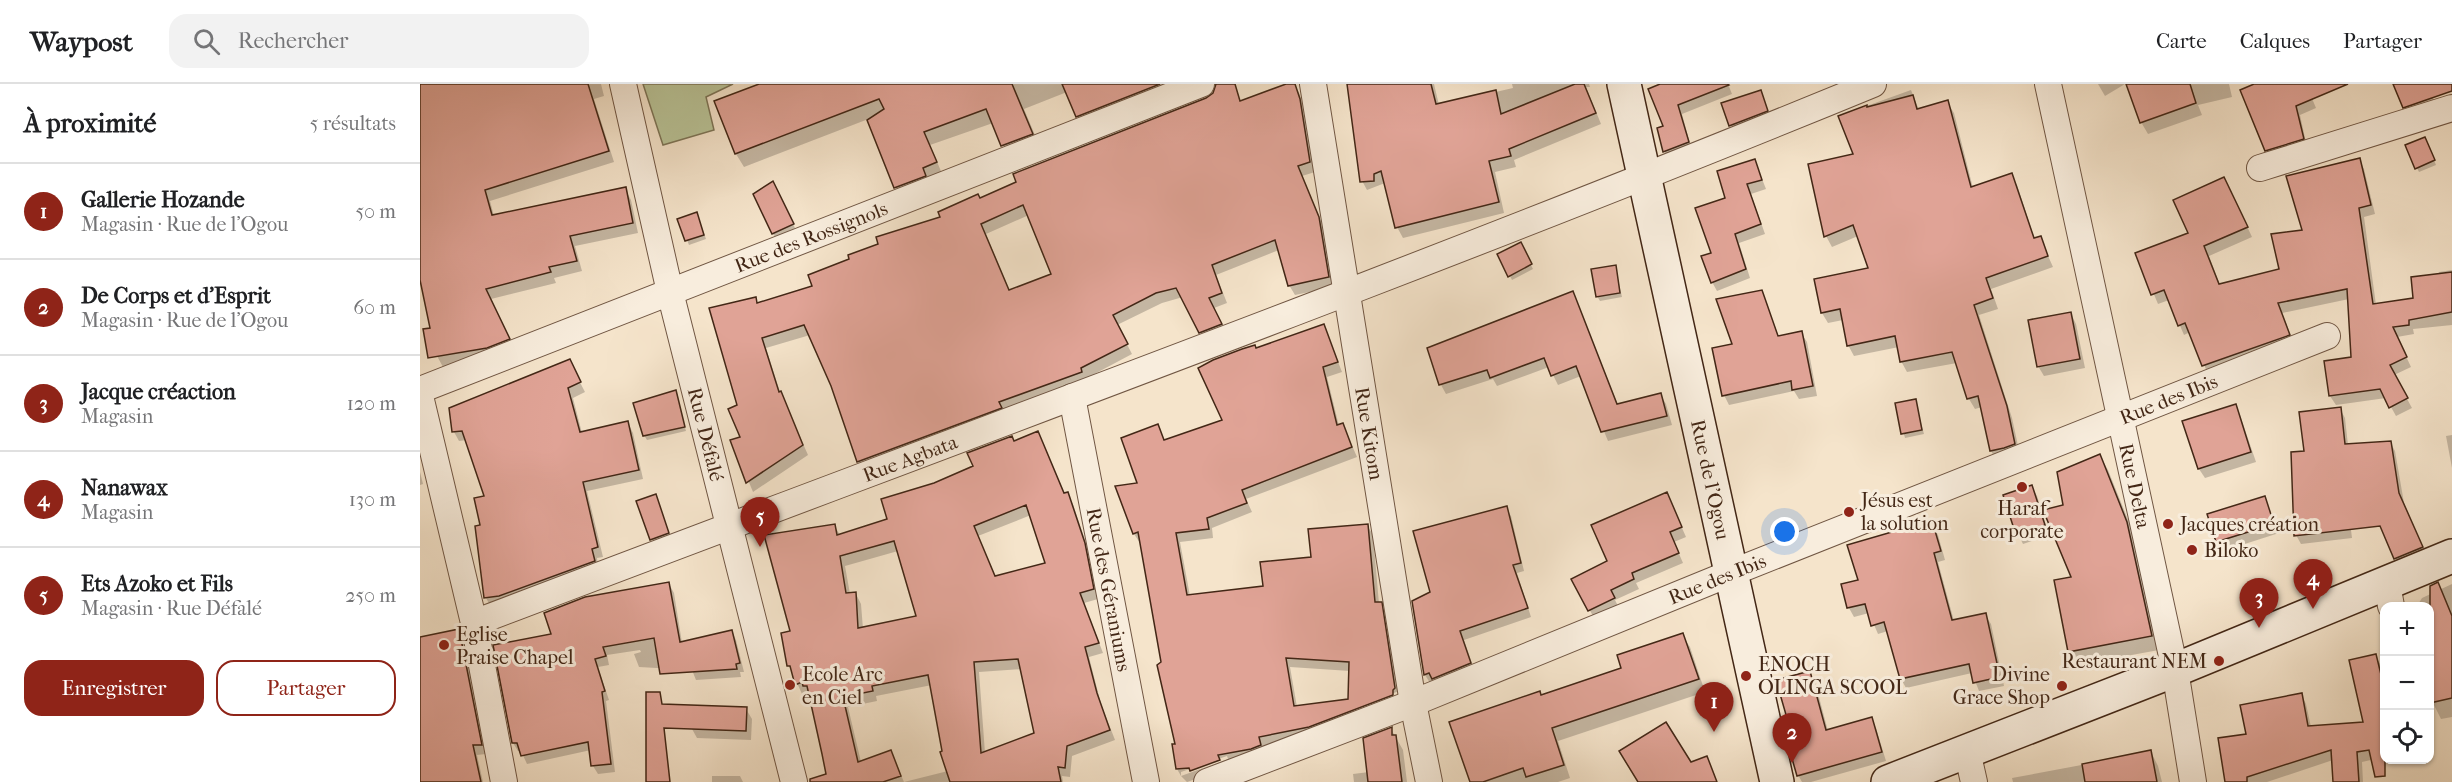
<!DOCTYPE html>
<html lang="fr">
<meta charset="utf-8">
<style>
body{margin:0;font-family:"IM FELL French Canon",serif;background:#f2f2f2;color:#202124}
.controls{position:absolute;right:18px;bottom:18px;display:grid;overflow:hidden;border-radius:12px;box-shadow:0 2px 4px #0004}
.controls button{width:54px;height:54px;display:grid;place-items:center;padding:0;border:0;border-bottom:2px solid #e0e0e0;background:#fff;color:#202124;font:30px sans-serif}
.you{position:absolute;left:1365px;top:448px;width:21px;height:21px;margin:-15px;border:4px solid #fff;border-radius:50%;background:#1a73e8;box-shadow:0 0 0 9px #1a73e833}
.badge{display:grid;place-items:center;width:39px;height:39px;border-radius:50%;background:#8f2418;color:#fff;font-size:20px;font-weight:700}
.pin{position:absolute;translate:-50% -50px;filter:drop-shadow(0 2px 3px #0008)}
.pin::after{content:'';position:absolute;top:32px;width:21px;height:18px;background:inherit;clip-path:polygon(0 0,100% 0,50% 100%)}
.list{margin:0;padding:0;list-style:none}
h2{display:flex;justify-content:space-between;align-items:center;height:78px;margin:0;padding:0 24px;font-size:26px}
h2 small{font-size:20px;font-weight:400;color:#757577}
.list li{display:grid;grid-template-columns:39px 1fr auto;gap:18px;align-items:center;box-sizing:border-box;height:96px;padding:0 24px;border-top:2px solid #e0e0e0}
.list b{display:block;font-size:22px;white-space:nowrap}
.list p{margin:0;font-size:20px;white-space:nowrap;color:#757577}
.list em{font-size:20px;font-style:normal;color:#757577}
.actions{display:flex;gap:12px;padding:18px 24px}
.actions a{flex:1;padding:14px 0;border:2px solid #8f2418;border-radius:18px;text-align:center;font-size:21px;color:#8f2418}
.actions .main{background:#8f2418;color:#fff}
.icon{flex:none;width:33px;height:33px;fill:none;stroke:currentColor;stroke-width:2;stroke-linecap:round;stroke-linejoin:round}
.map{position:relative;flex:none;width:2032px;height:698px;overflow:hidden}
header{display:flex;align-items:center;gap:36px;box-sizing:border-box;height:84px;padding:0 30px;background:#fff;border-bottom:2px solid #e0e0e0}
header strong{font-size:28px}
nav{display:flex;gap:33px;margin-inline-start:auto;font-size:21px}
.search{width:420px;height:54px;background:#f2f2f2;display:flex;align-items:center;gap:15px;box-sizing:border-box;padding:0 21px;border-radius:18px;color:#757577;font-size:22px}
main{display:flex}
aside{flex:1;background:#fff}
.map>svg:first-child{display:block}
.green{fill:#bac599;stroke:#7e7658;stroke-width:1.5}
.shadow{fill:#0003;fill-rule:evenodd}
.building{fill:#e0a396;stroke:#432716;stroke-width:1.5;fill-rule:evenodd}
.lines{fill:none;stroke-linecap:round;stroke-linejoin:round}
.street-casing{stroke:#705643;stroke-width:28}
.secondary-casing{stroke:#432716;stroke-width:36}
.street{stroke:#f8eddd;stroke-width:26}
.secondary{stroke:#f8eddd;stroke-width:33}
.poi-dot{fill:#8f2418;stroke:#f8eddd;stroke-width:2}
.labels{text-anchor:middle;stroke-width:6;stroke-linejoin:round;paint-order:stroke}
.street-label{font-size:20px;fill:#432716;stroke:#f8eddd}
.poi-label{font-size:20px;fill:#432716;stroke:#f8eddd;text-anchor:start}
</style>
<header>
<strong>Waypost</strong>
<div class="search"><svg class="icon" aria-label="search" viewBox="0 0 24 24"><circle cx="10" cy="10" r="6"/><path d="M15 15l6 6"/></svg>Rechercher</div>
<nav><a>Carte</a><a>Calques</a><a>Partager</a></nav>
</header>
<main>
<aside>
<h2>À proximité<small>5 résultats</small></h2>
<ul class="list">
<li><span class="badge">1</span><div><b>Gallerie Hozande</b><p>Magasin · Rue de l'Ogou</p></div><em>50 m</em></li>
<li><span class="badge">2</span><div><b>De Corps et d'Esprit</b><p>Magasin · Rue de l'Ogou</p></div><em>60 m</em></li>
<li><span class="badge">3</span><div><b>Jacque créaction</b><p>Magasin</p></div><em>120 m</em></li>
<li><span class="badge">4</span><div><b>Nanawax</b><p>Magasin</p></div><em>130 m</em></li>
<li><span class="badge">5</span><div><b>Ets Azoko et Fils</b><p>Magasin · Rue Défalé</p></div><em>250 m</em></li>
</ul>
<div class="actions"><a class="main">Enregistrer</a><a>Partager</a></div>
</aside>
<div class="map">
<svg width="2032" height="698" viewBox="0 0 2032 698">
<rect width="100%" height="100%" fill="#f5e4cb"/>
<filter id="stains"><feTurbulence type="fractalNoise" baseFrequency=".00333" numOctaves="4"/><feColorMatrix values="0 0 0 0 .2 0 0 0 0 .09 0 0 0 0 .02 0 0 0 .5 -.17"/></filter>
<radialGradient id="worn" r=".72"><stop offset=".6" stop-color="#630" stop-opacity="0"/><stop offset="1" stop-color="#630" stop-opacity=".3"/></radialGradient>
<!-- green -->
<path class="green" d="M223,0h90l-27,13 8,33 -51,15z"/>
<!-- shadow -->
<g class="shadow">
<path d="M0,0h181l3,12 -10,3 20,63 -124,39 4,15 131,-27 6,11 7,33 -63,13 7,25 -28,7 2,5 -65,16 24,51 -22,8 -50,9 -6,-11 -17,-83z"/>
<path d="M343,0h417l-100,35 -13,-27 -43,17 16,38 -30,12 -17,-36 -63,22 13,31 -40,25 -7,-14 -25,-61v-8l-127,49 -8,-13 -20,-52z"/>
<path d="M871,0h3l5,9 6,17 10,62 -13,4 22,52 10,59 -39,8 -6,-10 -10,-35 -63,25 11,28 -13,5 13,26 -20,8 -24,-45 -21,6 -45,22 15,29 -47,25 -221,93 -6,-10 -26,-77 -22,-50 -44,13 14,44 28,63 -55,37 -21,-51 10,-3 -3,-32 16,-107 4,6 55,-18 37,-27 128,-60 257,-107 5,9zM609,131l24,60 -43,17 -24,-58z"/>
<path d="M929,0h85l5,21 74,-17 -1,-4h77l1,3h-4l15,37 -87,36 2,7 -21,5 9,41 -101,25 -6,-11 -12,-44 -18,7 -6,-11z"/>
<path d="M1244,0h64l4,10 -50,20 10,37 -23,8 -5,-8z"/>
<path d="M1678,0h27l-20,12z"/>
<path d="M1708,0h101l3,13 -34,8 4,10 -54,19 -7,-12z"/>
<path d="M1838,0h48l10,24 -16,7 7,32 -35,11 -5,-8z"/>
<path d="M1974,0h33l10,24 -27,9z"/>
<path d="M1491,6l8,20 28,-8 7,11 19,75 38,-13 6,10 18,55 5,-2 13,29 -62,22 7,20 -19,6 33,103 8,37 -23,6 -6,-10 -9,-44 -7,2 -6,-10 -12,-36 -50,9 -6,-11 -2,-14 -45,9 -6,-11 -5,-25 -15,3 -6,-10 48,-43 -12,-34 -26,11 -6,-11 -16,-71 45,-9 -16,-40z"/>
<path d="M1340,8l12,29 -36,14 -13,-31z"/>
<path d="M2007,59l9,22 -17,7 -2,-4z"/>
<path d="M1939,75l5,10 11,45 -11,3 12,88 39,-6 24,-24v-3l13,-2v55l-39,4 1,5 -17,3 14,30 -17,8 18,33 -16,8 -10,-18 -50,7 -6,-9 22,-38 -3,-59 -67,14 12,31 -86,30 -18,-42 -6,3 -15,-35 -11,4 -21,-50 53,-20 39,-46 23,49 -43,19 11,29 60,-14 24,-40z"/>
<path d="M1335,77l11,28 -15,5 14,40 -26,9 11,35 -33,13 -5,-9v-28l15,-55z"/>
<path d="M355,103l20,41 -19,10 -3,-4z"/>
<path d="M279,135l7,20 -17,6 -10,-25z"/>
<path d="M1100,160l13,25 -21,11 -13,-26z"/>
<path d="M1195,182l7,31 -22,4 -3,-5z"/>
<path d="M1341,207l18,46 22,-4 6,9 10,54 -18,3 -5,-8 -65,14 -5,-10 10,-50z"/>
<path d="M1153,209l45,112 42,-11 6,10 6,21 -64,16 -27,-65 -23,9 -9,-18 -52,19 -4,-7 -47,15 -5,-9 -12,-36z"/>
<path d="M1651,230l5,10 9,44 -41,8 -6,-10z"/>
<path d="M904,242l18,46 -15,5 12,49 3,-1 5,9 10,23 -111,42 6,13 -40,16 1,10 -33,4 10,54 75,-9 102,-62 6,10 6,69 7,9 13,78 -46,18v3l46,-18 1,4 -86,38 -50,10 1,9 -78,27 -6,-6 47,-17 -1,-3 -46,16v4l-4,-7v-24l-36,-202h-1l-6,-9 -17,-46 22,-4 19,-58 7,16 59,-21 32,-71zM870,583l60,4 -1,29 -52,7z"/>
<path d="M153,285l12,23 -12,6 9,35 46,-10 5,10 10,46 -56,12 16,66 -6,1 2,13 -108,36 -5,-9 -4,-72 4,-29 -19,-57 -8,1 -5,-9z"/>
<path d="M255,308l11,39 -39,9 -3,-5z"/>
<path d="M1495,317l9,33 -19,4 -9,-34z"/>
<path d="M1815,321l5,10 16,47 -51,16 -6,-9z"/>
<path d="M1920,325l5,9 3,27 42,-3 5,9 9,52 22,53 -25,11 -5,-9 -8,-36 -37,8 1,8 -51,6 -5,-9 10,-82z"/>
<path d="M2032,351v33l-6,-32z"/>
<path d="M594,359l50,52 3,-1 6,10 17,51 8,44 -14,4 19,50 -14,4 12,47 14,36 -43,16 -2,21 -8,-1 1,6h-233l-20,-86 -2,-4 -6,2 -13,-29 3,-33 42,-107 6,10 49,-15 26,-27 60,-26zM611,431l16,49 -52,14 -17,-42zM478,467l20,66 -55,12 -2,-25 -5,-10h-6l-5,-28zM602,585l13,65 -50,19 -6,-81zM512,601l16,86 -44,11 -13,-30 -30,10 -13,-55 29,-6 -1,-5z"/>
<path d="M1680,372l8,14 27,67 24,113 -82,15 -8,-14 4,-73 -8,-72z"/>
<path d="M0,388l3,12 -3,1z"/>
<path d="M1612,403l5,9 12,39 -26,9 -5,-10z"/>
<path d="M1247,410l19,43 -12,5 9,21 -47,20 3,6 -24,11 4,8 -24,12 -21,-40 35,-19z"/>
<path d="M235,412l18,47 -16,6 -19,-47z"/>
<path d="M1845,414l14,35 -56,18 -5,-10z"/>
<path d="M1086,424l5,8 13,55 -7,2 14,44 -67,23 11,32 -45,11 -5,-8 -12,-73 19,-9z"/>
<path d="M1513,442l5,9 7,25 -7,2 16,59 31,-6 6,9 13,62 -25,5 -7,-18 -66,15 -5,-9 -13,-48 -10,3 -9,-21 -15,4 -5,-9 -7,-23 18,-4 50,-49z"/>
<path d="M249,500l5,9 8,50 50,-11 4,8 8,32h-4l1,5 -45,3 -4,-10 -53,-3 -5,-13 7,-2 -1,-2 -33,5 2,10 -11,2 11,33 -3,1 9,71 -17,2 -5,-8 -2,-16 -64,14 -6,-13h-3l-5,-8 40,-108z"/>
<path d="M2032,500v133l-11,2 -11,-22v-91h-13l5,-8z"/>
<path d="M38,547l6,10 22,113 -9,1 6,27h-63v-143z"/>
<path d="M1262,551l8,12 15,45 -147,49 12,37 -12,4h-87l-20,-59 172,-54z"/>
<path d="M1955,572l6,9 3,16v76l-22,5 1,20h-28l-2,-22 -66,22h-41l-6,-43 28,-4 53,-41 5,10 5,23 54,-4z"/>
<path d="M1390,589l5,9 13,49 43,-12 5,9 10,33 -75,21h-9l-4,-7 -3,-35z"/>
<path d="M326,625l6,10 -1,21 -54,-2 -5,-9z"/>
<path d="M971,645l12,21 4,32h-53l-1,-8 16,-2z"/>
<path d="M1731,668l7,14 4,16h-149l-1,-4z"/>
<path d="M292,692h28l3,6h12h-43z"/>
</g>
<!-- building -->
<g class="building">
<path d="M0,0h168l21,67 -124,39 7,25 134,-28 7,36 -63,13 7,25 -28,6 2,5 -65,17 24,50 -23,9 -59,10 -5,-29 7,-1 -10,-48z"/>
<path d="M339,0h253l21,50 -32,12 -15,-37 -62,23 13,30 -14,6 3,8 -32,12 -27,-68 17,-11 -5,-10 -144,55 -21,-53z"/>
<path d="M642,0h98l-84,33z"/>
<path d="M796,0h19l5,17 46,-17h9l5,15 10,63 -12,4 21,51 10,60 -41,9 -13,-46 -63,25 10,28 -13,5 13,26 -23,9 -23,-45 -20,5 -43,22 15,29 -47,24 1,4 -83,30 3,6 -145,54 -26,-76 -27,-61 -42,13 17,54 2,-1 22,54 -57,38 -16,-43 10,-3 -12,-28 9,-4 -28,-97 47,-11 1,6 55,-17 -4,-11 41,-16 -1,-4 30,-11 -2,-7 64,-20 -2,-5 40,-18 2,4 36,-16 -3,-8 193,-76 7,-5zM603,121l28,69 -42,16 -28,-66z"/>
<path d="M927,0h84l5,20 60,-14 5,24 74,-30h9l12,29 -87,36 2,7 -22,5 10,41 -104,26 -14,-57 -7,3v7l-14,1z"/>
<path d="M1240,0h68l1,1 -51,20 11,37 -26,10 -6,-24 6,-2 -15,-37z"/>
<path d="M1706,0h64l6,19 -56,20z"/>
<path d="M1834,0h94l-52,22 8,33 -39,12 -25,-61z"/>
<path d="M1973,0h59v7l-49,17z"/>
<path d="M1341,6l7,21 -39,15 -8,-23z"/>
<path d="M1493,11l4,14 31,-9 23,87 41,-14 22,65 7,-2 7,20 -62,22 7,20 -19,7 33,101 8,38 -11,4 -14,3 -12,-55 -11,3 -15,-47 -52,10 -5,-26 -48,10 -7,-37 -19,4 -7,-34 54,-11 -15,-43 -29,12 -16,-73 45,-10 -15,-38 29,-11v2z"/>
<path d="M2005,53l10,23 -20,9 -10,-24z"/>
<path d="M1940,74l11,47 -12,3 14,96 40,-6 -2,-21 41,-5v40l-43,8v5l-16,2 14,30 -17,8 18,33 -19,10 -9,-19 -51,7 -5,-35 27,-4 -4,-68 -69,14 12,32 -88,31 -17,-43 -7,3 -14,-36 -13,5 -16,-42 53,-20 -15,-33 51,-23 24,50 -44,19 15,38 60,-15 -8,-35 31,-4 -16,-54z"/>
<path d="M1335,75l7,21 -15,4 14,40 -26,10 11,35 -35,14 -10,-27 10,-3 -16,-45 30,-10 -8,-27z"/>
<path d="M353,97l21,43 -22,10 -19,-40z"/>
<path d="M277,128l7,23 -19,6 -8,-22z"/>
<path d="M1101,158l11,22 -24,13 -11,-23z"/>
<path d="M1196,181l4,28 -24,4 -5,-28z"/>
<path d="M1342,206l16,46 24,-5 11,55 -21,4 -1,-9 -69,15 -10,-48 20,-4 -16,-45z"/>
<path d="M1153,207l44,113 44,-11 6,23 -66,16 -25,-66 -25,10 -7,-18 -54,20 -3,-8 -48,15 -12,-37z"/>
<path d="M1651,228l9,47 -43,8 -9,-47z"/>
<path d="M904,240l14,38 -15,5 14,58 6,-2 9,24 -110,43 5,13 -40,15 2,11 -33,4 11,62 76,-9 -3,-24 51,-5 -3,-28 60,-5 7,78h7l13,86 -2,2v5l-84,32 -50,10 2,8 -10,4 -33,6 2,5 -30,11 -1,-3 -13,1 -4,-25h3l-18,-79 4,-3 -23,-130 -5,2 -18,-48 22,-3 -16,-45 37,-14 6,16 58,-20 -24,-52 15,-8 29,-11 13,-4 1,3zM866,574l63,4 -1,37 -54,7z"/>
<path d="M150,275l11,23 -13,6 12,44 48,-11 11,49 -56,12 15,65 -6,2 3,12 -96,35 -15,2 -9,-72 5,-1 -6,-27 10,-2 -22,-65 -10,1 -3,-24z"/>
<path d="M256,306l9,37 -42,9 -10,-33z"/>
<path d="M1496,315l6,31 -21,4 -6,-31z"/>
<path d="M1816,320l15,48 -53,17 -16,-48z"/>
<path d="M1921,323l4,37 46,-3 8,52 24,54 -29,12 -14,-33 -86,10 -3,-84 13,-1 -5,-39z"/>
<path d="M618,347l26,62 4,-1 17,51 9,46 -14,4 19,50 -14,4 12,46 13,37 -43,16 -2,22 -7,-1 3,15h-111l-10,-30 2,-1 -14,-76 -56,11 1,5 -30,6 15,65 33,-12 10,26 -18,6h-73v-3l16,-5 -4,-20 -15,-68h-4l-1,-4 -7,3 -5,-19h-3l-6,-33 9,-2 -26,-96 71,-11 2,11 50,-16 -6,-20 53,-16 39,-17 -6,-13 45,-17 2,5zM606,421l19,58 -50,13 -21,-50zM474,457l22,75 -58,12 -2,-36 -10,1 -6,-37zM598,575l16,74 -53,20 -7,-91z"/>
<path d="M1680,370l27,68 25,114 -84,16 -14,-72 17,-3 -28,-67 20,-5 -6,-33z"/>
<path d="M1612,401l13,40 -29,10 -13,-40z"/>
<path d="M1247,408l15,35 -12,5 9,21 -47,20 2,6 -23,11 4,8 -27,13 -17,-32 36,-18 -16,-36z"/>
<path d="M236,410l13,39 -19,7 -14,-39z"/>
<path d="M1845,412l9,28 -58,18 -9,-28z"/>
<path d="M1087,422l14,57 -8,2 15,43 -68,23 11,32 -39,16 -3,-6 -5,2 -12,-74 18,-9 -17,-61z"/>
<path d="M1513,440l8,27 -7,2 18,67 34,-7 14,64 -27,6 -4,-19 -69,15 -16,-57 -13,4 -6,-22 -18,4 -6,-24 17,-4 -11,-35 62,-18v3z"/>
<path d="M249,498l11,60 52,-12 8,33 -4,1 1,5 -77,5 -6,-36 -51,9 3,9 -11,3 10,32 -3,1 9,72 -20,2 -3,-24 -67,14 -4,-13h-5l-19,-98 58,-11 -7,-21 41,-16z"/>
<path d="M2018,498l14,34v82l-22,5v-117z"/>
<path d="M39,545l23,116h-9l8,37h-61v-145z"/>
<path d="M1263,549l16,46 -147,49 12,37 -38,12 -3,-9 -40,14h-13l-21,-60 91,-31 1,4 80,-27 -4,-13z"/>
<path d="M1956,570l9,37v85l-10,1 -6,-27 -12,2 2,30h-26l-2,-32 -84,27v5h-22l-7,-44 28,-4 -6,-29 62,-12 6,33 55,-4 -14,-62z"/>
<path d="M1390,587l16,59 46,-13 10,35 -85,24 -10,-35 6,-2 -17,-59z"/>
<path d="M226,608h14l2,12 85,3 -1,24 -82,-3 6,54h-24z"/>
<path d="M1246,638l25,40 16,-6 10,26h-79l-19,-31z"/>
<path d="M972,643v8h4l6,47h-34l-5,-44z"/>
<path d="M1731,666l6,32h-72l-3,-18z"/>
</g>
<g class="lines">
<!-- street casing -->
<g class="street-casing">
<g id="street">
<path id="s1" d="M203,0l47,208 124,490"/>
<path id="s2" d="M893,0l100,619 16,79"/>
<path id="s3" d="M1628,0l127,586 18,112"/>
<path d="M1840,84l192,-60"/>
<path id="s4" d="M0,306l781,-306"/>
<path d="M0,312l54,227 30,159"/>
<path id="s5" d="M652,313l74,385"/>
<path d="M1967,500l4,22"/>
<path id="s6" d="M54,539c467,-178 937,-349 1399,-539"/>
<path d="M1547,667l7,31"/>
<path id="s7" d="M787,698l206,-79 318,-130 596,-237"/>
</g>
</g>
<!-- secondary casing -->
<g class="secondary-casing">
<g id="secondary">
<path id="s8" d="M1204,0l153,698"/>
<path d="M1468,698l287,-112 277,-114"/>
</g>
</g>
<!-- street -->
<use href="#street" class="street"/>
<!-- secondary -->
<use href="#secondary" class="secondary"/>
</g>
<!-- markers -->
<g class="poi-dot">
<circle cx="1602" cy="403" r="6"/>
<circle cx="1429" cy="428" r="6"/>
<circle cx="1748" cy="440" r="6"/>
<circle cx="1772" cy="466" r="6"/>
<circle cx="24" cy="561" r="6"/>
<circle cx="1799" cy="577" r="6"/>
<circle cx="1326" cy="592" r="6"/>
<circle cx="370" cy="601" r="6"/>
<circle cx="1642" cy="602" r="6"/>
</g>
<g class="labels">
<!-- street labels -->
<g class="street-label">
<text dy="7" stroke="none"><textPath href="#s4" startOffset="420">Rue des Rossignols</textPath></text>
<text dy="7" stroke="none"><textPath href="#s7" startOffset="1035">Rue des Ibis</textPath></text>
<text dy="7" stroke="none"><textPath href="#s1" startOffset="360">Rue Défalé</textPath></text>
<text dy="7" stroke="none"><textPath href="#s2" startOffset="354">Rue Kitom</textPath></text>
<text dy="7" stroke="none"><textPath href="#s6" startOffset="466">Rue Agbata</textPath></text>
<text dy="7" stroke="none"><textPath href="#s8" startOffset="405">Rue de l'Ogou</textPath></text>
<text dy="7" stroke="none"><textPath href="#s3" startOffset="411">Rue Delta</textPath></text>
<text dy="7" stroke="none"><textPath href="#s7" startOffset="549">Rue des Ibis</textPath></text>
<text dy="7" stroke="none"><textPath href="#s5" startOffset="196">Rue des Géraniums</textPath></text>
</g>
<!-- poi labels -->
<g class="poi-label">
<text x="1441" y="423">Jésus est<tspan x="1441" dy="23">la solution</tspan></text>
<text x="1602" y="431" text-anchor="middle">Haraf<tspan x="1602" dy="23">corporate</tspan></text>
<text x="1760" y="447">Jacques création</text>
<text x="1784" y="473">Biloko</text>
<text x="36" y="557">Eglise<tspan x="36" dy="23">Praise Chapel</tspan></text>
<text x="1787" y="584" text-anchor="end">Restaurant NEM</text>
<text x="1338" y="587">ENOCH<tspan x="1338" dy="23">OLINGA SCOOL</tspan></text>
<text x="382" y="597">Ecole Arc<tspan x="382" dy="23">en Ciel</tspan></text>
<text x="1630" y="597" text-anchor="end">Divine<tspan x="1630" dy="23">Grace Shop</tspan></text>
</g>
</g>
<rect width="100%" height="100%" filter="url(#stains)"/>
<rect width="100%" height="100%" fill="url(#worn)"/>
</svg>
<div class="controls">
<button>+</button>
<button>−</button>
<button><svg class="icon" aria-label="locate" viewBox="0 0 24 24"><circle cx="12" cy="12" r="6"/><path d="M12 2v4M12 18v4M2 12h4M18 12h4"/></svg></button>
</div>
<div class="you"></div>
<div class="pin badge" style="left:1294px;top:648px">1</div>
<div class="pin badge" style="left:1372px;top:679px">2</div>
<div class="pin badge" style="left:1839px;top:544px">3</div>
<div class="pin badge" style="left:1893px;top:525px">4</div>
<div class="pin badge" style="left:340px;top:463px">5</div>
</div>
</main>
